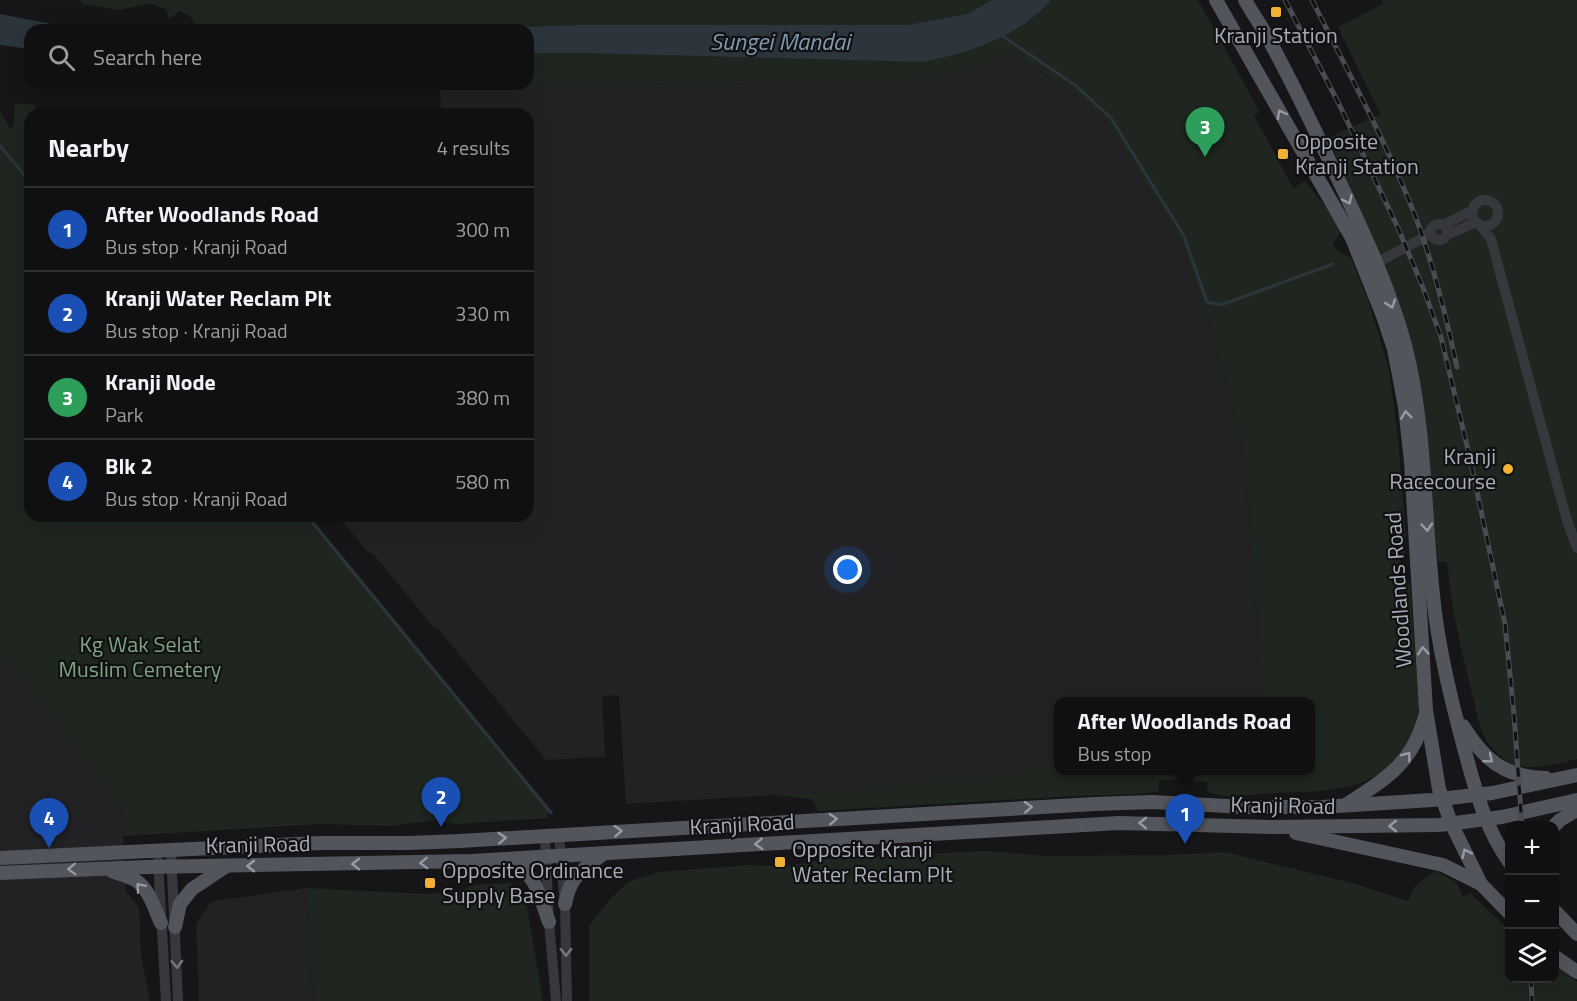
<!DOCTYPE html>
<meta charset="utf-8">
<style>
body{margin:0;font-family:"Titillium Web",sans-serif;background:#19191b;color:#f1f3f6}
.controls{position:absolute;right:18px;bottom:18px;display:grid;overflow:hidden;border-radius:12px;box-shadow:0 6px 24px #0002}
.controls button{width:54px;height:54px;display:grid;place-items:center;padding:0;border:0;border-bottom:2px solid #303032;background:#101012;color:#f1f3f6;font:30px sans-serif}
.you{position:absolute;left:848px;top:570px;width:21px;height:21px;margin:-15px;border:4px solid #fff;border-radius:50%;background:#1a73e8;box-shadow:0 0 0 9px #1a73e833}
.badge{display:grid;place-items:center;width:39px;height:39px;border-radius:50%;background:#f2b134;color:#fff;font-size:20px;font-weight:700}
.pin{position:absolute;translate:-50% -50px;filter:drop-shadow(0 2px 3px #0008)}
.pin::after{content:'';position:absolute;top:32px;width:21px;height:18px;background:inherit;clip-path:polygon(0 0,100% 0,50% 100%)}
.popup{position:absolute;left:1054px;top:697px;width:261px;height:78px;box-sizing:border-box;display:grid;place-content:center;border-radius:12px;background:#101012;filter:drop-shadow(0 2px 4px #0005);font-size:20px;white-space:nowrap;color:#9c9d9f}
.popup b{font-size:22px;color:#f1f3f6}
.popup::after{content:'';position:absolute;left:50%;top:100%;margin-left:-12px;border:12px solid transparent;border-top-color:#101012}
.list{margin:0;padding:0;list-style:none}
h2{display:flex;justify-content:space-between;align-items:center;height:78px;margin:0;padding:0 24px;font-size:26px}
h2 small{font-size:20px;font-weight:400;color:#9c9d9f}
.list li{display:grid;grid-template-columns:39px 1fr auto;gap:18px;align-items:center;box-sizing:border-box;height:84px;padding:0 24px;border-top:2px solid #303032}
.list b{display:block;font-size:22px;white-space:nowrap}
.list p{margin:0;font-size:20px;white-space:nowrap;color:#9c9d9f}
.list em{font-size:20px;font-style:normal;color:#9c9d9f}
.icon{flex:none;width:33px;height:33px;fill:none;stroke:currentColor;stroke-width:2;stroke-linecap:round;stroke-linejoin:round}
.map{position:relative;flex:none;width:1577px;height:1001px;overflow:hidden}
.search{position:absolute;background:#101012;box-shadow:0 6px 24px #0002;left:24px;top:24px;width:510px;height:66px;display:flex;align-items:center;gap:15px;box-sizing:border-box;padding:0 21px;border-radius:18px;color:#9c9d9f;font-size:22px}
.panel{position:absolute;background:#101012;box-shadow:0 6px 24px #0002;left:24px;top:108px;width:510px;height:414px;border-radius:18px}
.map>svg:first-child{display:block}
.built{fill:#222225}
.green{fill:#1e261f}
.water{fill:#2c353c}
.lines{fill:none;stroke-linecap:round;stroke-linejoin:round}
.stream{stroke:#2c353c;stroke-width:3}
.minor{stroke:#37383d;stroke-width:10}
.major{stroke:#53555c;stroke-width:14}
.rail-casing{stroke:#4a4c52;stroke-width:5}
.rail{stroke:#111113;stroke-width:3;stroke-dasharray:9;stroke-linecap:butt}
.oneway{stroke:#979ba6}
.oneway2{stroke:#757881}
.poi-dot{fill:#f2b134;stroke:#111113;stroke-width:2}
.labels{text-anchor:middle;stroke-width:4.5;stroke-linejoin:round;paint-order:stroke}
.poi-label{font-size:22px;fill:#a8adb8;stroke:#111113;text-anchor:start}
.street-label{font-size:22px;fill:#a8adb8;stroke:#111113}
.park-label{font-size:22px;fill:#7fa381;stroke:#111113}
.water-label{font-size:24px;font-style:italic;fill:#7f9bb3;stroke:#111113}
</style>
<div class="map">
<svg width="1577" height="1001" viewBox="0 0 1577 1001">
<rect width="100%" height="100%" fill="#161618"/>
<!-- built -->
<g class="built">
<path d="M1010,50l68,47 29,26 71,115 31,84 36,137 15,207 5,35 -206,1v62l-34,2v10l-101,5 -65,9 -233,14 -7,-109 -17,1 3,61 -59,3 -107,-130 -6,-3 -58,-71 -8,-5 -29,-35h190v-402h-87l-1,-27 412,-5 84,-5 52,-14z"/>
<path d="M0,650l116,148 6,17 4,77 13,15 2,48 9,46h-150z"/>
<path d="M307,888l6,113h-114l-3,-77 16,-23z"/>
</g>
<!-- green -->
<g class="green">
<path d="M80,0h912l-25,14 -60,11h-331l-139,5h-241l-5,-13 -11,-6 -11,8 -3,-10 -17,-6 -29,7 -36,-6z"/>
<path d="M1051,0h147l62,112 -6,3 39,73 12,-7 31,39 5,11 -8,14 5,6 13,7 18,45 20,66 9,69 8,99 -2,21 -4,1 2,13h3l5,15 9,120c-14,82 -74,84 -144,86 -11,0 -21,2 -32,3 -12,2 -24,-1 -36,-4l1,-10 -32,-3 -17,2v10l-19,3 -66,2 -256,15 -6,-12 -39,-4 86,-5 65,-9 101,-5v-10l34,-2v6h252v-68l-46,-1 -5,-35 -15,-207 -36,-137 -31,-84 -71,-115 -29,-26 -68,-47 -22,13 -52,14 -84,5 -412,5v-3h88v-31h52l341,9c45,-7 100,-26 130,-62z"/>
<path d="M1382,0h195v759c-21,5 -46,13 -67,4 -9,-5 -18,-14 -23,-22 -9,-15 -11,-33 -15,-48 -11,-43 -21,-87 -25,-131h-9l-12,-115 -57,-216 -41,-93 52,-24 -42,-87 45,-23z"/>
<path d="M15,103l20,2v9h-5v402h280l244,297 -7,1 1,4 -94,6 -18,-4 -47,6 -69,-2 -197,12 -1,-21 -6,-17 -116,-148v-539l10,17h3z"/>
<path d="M985,851l63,5 122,-1 55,-3 131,32 52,17 7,-15 20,-15 21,11 7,15 7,-4 39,37 1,48h44l1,-13 22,17v19h-988v-75l21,-27 18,-17 31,-10 89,-7 19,1 26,-1 34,-6z"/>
<path d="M510,883l15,12 18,106h-230l-6,-113 118,6 31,-2 19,-7z"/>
</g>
<!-- water -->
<g class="water">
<path d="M992,0h59c-30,36 -85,55 -130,62l-341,-9h-52v-23h-91l139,-5h331l60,-11z"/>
<path d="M0,14l10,2 73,14h-53v19l-30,-4z"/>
</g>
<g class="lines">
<!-- stream -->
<g class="stream">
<path d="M1001,35l74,50 36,33 73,118 23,66 14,3 112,-41"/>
<path d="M0,146l30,36"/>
<path d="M307,516l244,297"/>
</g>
<!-- minor -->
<g class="minor">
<circle cx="1485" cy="213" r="13"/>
<circle cx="1439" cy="232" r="8"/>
<path d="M1479,224l12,15 75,278 11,31"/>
<path d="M1444,225l29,-15"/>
<path d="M1447,235l29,-13"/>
<path d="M1376,263l49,-26 8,-10"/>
<path d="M559,835l6,69 2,97"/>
<path d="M545,836l4,86 7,79"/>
<path d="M171,851l7,150"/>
<path d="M158,861l8,140"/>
</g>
<!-- major -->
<g class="major">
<path d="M1216,0l136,238 31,78 11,33 11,58 6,55 15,248 13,79 12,34 30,61 29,30"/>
<path d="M1245,0c6,11 13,21 19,31 29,51 53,104 78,156 24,51 48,103 63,158 21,81 19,168 28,250 5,52 18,104 31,153 11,40 21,81 46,115"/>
<path d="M1463,726c21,34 41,51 83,52"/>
<path d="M1347,804c39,-25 66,-41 78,-88"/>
<path d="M1554,826l6,-6 17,-10"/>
<path d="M1296,833l147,32 38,19"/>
<path d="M0,858l321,-15h88l51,-2 635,-37 57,-2 94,5h76l110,-7 60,-7 85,-18"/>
<path d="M507,859c29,13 32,35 42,63"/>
<path d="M112,871c7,3 16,5 23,9 14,8 20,30 26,43"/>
<path d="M0,873l146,-6 326,-6 647,-38 154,4 166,-2 63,-8 75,-17"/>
<path d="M565,904c5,-28 17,-34 38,-50"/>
<path d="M1554,910l23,24"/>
<path d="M175,927l5,-23 12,-15 33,-22"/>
<path d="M1554,956l23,16"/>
</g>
<!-- rail casing -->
<g class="rail-casing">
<g id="rail">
<path d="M1285,0l54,104 59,124 24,57 19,52 28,117 36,170 9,91 8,111"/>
<path d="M1312,0c36,72 75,143 104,218 18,48 30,98 41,149"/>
<path d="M1531,978l1,23"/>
</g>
</g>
<!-- rail -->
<use href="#rail" class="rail"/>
</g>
<!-- one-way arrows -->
<defs><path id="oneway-chevron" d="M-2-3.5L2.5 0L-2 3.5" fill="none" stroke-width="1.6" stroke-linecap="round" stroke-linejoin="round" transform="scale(1.5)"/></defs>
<g class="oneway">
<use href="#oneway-chevron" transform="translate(1281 114) rotate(-119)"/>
<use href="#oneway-chevron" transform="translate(1348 200) rotate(65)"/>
<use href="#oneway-chevron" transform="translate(1391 304) rotate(71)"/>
<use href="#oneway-chevron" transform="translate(1406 415) rotate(-97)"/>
<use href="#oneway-chevron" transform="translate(1427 527) rotate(85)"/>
<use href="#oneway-chevron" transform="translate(1423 651) rotate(-94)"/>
<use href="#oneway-chevron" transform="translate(1407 756) rotate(-53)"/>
<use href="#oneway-chevron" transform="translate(1489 759) rotate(39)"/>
<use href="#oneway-chevron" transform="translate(1028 807) rotate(-3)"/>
<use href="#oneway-chevron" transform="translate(833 819) rotate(-3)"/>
<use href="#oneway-chevron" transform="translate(1143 823) rotate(-179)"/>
<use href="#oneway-chevron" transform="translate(1393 826) rotate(179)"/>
<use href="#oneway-chevron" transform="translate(618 831) rotate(-4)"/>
<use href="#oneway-chevron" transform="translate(502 838) rotate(-3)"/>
<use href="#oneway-chevron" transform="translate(759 844) rotate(177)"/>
<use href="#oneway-chevron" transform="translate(1466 853) rotate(-116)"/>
<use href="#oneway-chevron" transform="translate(424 863) rotate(178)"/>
<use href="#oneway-chevron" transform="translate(356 864) rotate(180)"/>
<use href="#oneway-chevron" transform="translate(251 866) rotate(180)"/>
<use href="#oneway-chevron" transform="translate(72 869) rotate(178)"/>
<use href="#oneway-chevron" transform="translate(140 887) rotate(-131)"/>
</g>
<g class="oneway2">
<use href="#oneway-chevron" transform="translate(566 952) rotate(89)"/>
<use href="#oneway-chevron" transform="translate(177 964) rotate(88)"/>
</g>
<!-- markers -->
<g class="poi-dot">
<rect x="1270" y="6" width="12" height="12" rx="3"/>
<rect x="1277" y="148" width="12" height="12" rx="3"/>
<circle cx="1508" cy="469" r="6"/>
<rect x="774" y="856" width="12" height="12" rx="3"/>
<rect x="424" y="877" width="12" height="12" rx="3"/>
</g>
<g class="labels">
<!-- poi labels -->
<g class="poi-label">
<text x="1276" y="43" text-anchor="middle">Kranji Station</text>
<text x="1295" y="149">Opposite<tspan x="1295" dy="25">Kranji Station</tspan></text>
<text x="1496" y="464" text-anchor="end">Kranji<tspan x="1496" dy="25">Racecourse</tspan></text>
<text x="792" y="857">Opposite Kranji<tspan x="792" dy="25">Water Reclam Plt</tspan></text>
<text x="442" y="878">Opposite Ordinance<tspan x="442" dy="25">Supply Base</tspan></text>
</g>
<!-- street labels -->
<g class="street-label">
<text transform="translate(1398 590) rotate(-94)" y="8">Woodlands Road</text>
<text transform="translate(1283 805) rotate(1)" y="8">Kranji Road</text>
<text transform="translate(742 824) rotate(-3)" y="8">Kranji Road</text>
<text transform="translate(258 844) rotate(-1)" y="8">Kranji Road</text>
</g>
<!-- park labels -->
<g class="park-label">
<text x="140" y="652">Kg Wak Selat<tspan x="140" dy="25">Muslim Cemetery</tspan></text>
</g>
<!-- water labels -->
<g class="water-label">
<text x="780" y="50">Sungei Mandai</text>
</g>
</g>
</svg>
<div class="controls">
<button>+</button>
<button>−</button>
<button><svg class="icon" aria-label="layers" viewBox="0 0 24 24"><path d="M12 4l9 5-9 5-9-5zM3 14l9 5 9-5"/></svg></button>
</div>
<div class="you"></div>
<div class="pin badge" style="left:1185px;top:844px;background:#1a4fb4">1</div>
<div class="popup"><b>After Woodlands Road</b>Bus stop</div>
<div class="pin badge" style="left:441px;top:827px;background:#1a4fb4">2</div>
<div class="pin badge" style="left:1205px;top:157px;background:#2e9e5b">3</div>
<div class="pin badge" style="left:49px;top:848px;background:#1a4fb4">4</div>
<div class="search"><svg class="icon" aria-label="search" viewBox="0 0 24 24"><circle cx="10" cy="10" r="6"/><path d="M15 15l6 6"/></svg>Search here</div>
<section class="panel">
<h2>Nearby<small>4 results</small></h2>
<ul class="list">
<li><span class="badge" style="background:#1a4fb4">1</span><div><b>After Woodlands Road</b><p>Bus stop · Kranji Road</p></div><em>300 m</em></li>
<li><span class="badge" style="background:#1a4fb4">2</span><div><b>Kranji Water Reclam Plt</b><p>Bus stop · Kranji Road</p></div><em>330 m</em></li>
<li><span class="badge" style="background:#2e9e5b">3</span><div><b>Kranji Node</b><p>Park</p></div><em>380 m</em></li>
<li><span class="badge" style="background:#1a4fb4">4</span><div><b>Blk 2</b><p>Bus stop · Kranji Road</p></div><em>580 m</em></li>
</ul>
</section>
</div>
